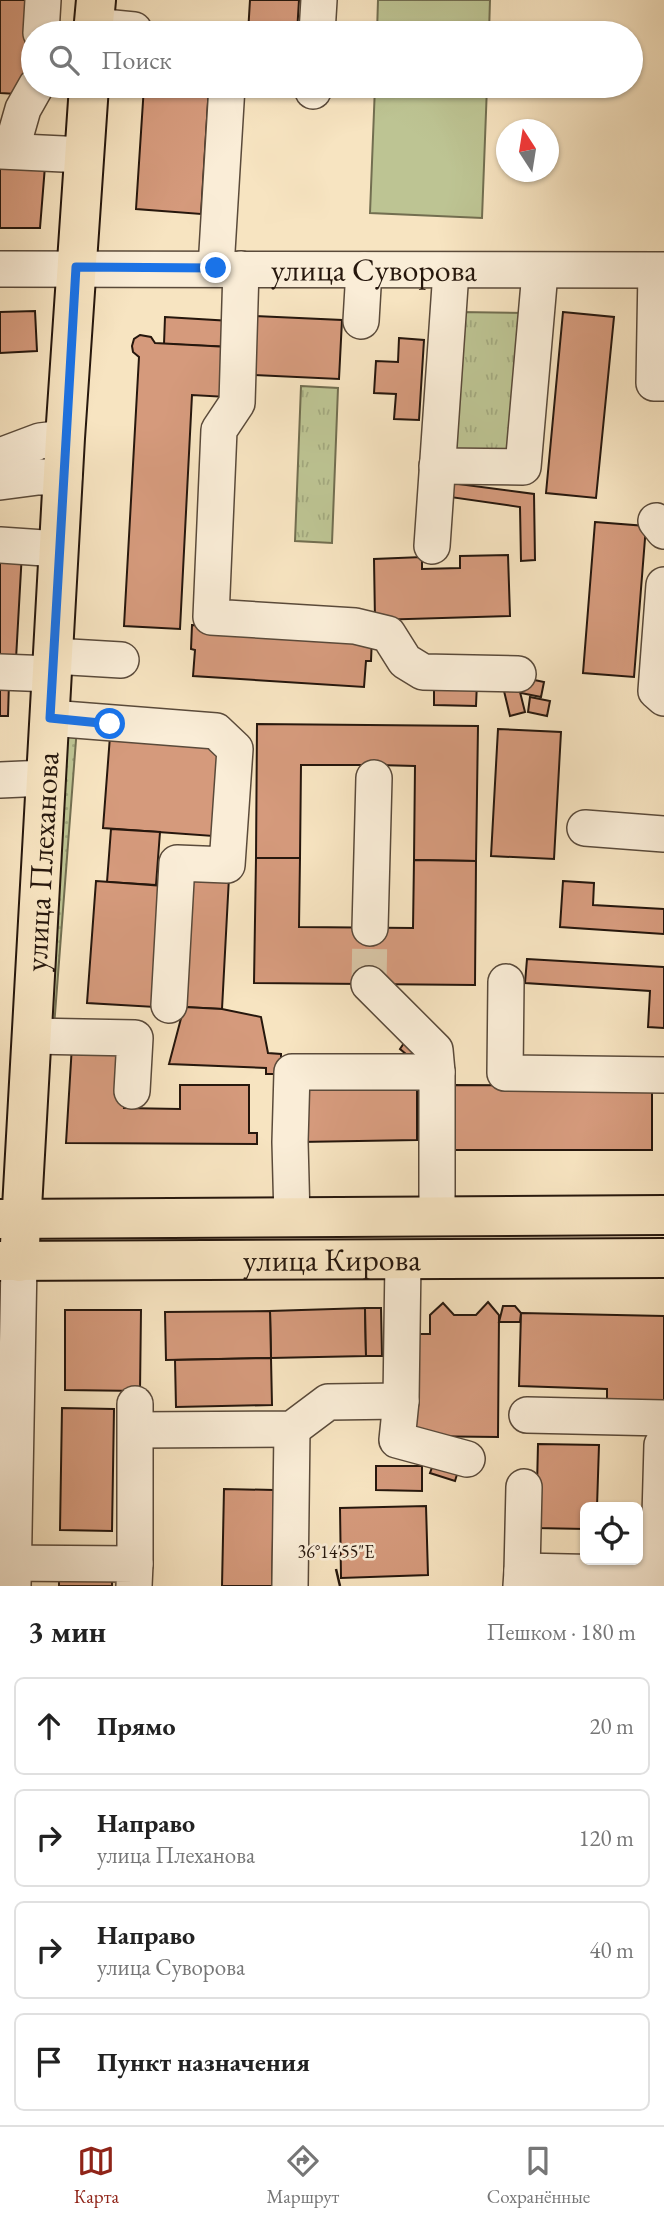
<!DOCTYPE html>
<html lang="ru">
<meta charset="utf-8">
<style>
body{margin:0;font-family:"EB Garamond",serif;background:#f2f2f2;color:#222}
.controls{position:absolute;right:21px;bottom:21px;display:grid;overflow:hidden;border-radius:10px;box-shadow:0 2px 5px #0004}
.controls button{width:63px;height:63px;display:grid;place-items:center;padding:0;border:0;border-bottom:2px solid #e0e0e0;background:#fff;color:#222;font:35px sans-serif}
.compass{position:absolute;left:496px;top:119px;width:63px;height:63px;border-radius:50%;background:#fff;box-shadow:0 2px 5px #0004;rotate:348deg}
.stop{position:absolute;width:21px;height:21px;margin:-16px;border:5px solid #1a73e8;border-radius:50%;background:#fff}
.stop.end{background:#1a73e8;border-color:#fff;box-shadow:0 2px 7px #0008}
.list{margin:0;padding:0;list-style:none}
h2{display:flex;justify-content:space-between;align-items:center;height:91px;margin:0;padding:0 28px;font-size:30px}
h2 small{font-size:23px;font-weight:400;color:#767676}
.list li{display:grid;grid-template-columns:46px 1fr auto;gap:21px;align-items:center;box-sizing:border-box;height:98px;margin:0 14px 14px;padding:0 14px;border:2px solid #e0e0e0;border-radius:10px}
.list b{display:block;font-size:26px;white-space:nowrap}
.list p{margin:0;font-size:23px;white-space:nowrap;color:#767676}
.list em{font-size:23px;font-style:normal;color:#767676}
.icon{flex:none;width:38px;height:38px;fill:none;stroke:currentColor;stroke-width:2;stroke-linecap:round;stroke-linejoin:round}
.map{position:relative;flex:none;width:664px;height:1586px;overflow:hidden}
.search{position:absolute;background:#fff;box-shadow:0 2px 5px #0004;left:21px;right:21px;top:21px;height:77px;display:flex;align-items:center;gap:18px;box-sizing:border-box;padding:0 24px;border-radius:38px;color:#767676;font-size:26px}
.sheet{height:539px;background:#fff}
nav{display:flex;justify-content:space-around;align-items:center;box-sizing:border-box;height:98px;border-top:2px solid #e0e0e0;background:#fff;font-size:19px;color:#767676}
nav a{display:grid;justify-items:center;gap:4px}
nav .on{color:#8f2418}
.map>svg:first-child{display:block}
.grass{fill:url(#grass-dots);stroke:#726e50;stroke-width:2}
.park{fill:url(#park-tufts);stroke:#726e50;stroke-width:2}
.garden{fill:#bdc493;stroke:#726e50;stroke-width:2}
.building{fill:#d59a7c;stroke:#26170d;stroke-width:2}
.lines{fill:none;stroke-linecap:round;stroke-linejoin:round}
.minor-tunnel{stroke:#d8c5a6;stroke-width:35;stroke-dasharray:35 18;stroke-linecap:butt}
.minor-casing{stroke:#5a4a3a;stroke-width:38}
.major-casing{stroke:#26170d;stroke-width:42}
.minor{stroke:#faedd7;stroke-width:35}
.major{stroke:#f7e4c1;stroke-width:38}
.route{stroke:#1a73e8;stroke-width:9}
.ticks{fill:none;stroke:#26170d;stroke-width:2.5}
.labels{text-anchor:middle;stroke-width:5;stroke-linejoin:round;paint-order:stroke}
.street-label{font-size:32px;fill:#26170d;stroke:#faedd7}
.ticks-label{font-size:18px;text-anchor:middle;fill:#26170d;stroke:#faedd7;stroke-width:5;stroke-linejoin:round;paint-order:stroke}
</style>
<div class="map">
<svg width="664" height="1586" viewBox="0 0 664 1586">
<defs>
<pattern id="grass-dots" width="8" height="8" patternUnits="userSpaceOnUse" patternTransform="scale(1.75)"><rect width="8" height="8" fill="#bdc493"/><path d="M2 2h.1M6 6h.1" fill="none" stroke="#a2a87e" stroke-width="1.8" stroke-linecap="round"/></pattern>
<pattern id="park-tufts" width="24" height="20" patternUnits="userSpaceOnUse" patternTransform="scale(1.75)"><rect width="24" height="20" fill="#bdc493"/><path d="M3 7l-1-3M5 7V3M7 7l1-3M15 17l-1-3M17 17v-4M19 17l1-3" fill="none" stroke="#a2a87e"/></pattern>
</defs>
<rect width="100%" height="100%" fill="#f7e4c1"/>
<filter id="stains"><feTurbulence type="fractalNoise" baseFrequency=".00286" numOctaves="4"/><feColorMatrix values="0 0 0 0 .2 0 0 0 0 .09 0 0 0 0 .02 0 0 0 .5 -.17"/></filter>
<radialGradient id="worn" r=".72"><stop offset=".6" stop-color="#630" stop-opacity="0"/><stop offset="1" stop-color="#630" stop-opacity=".3"/></radialGradient>
<!-- grass -->
<path class="grass" d="M61,726l16,1 -23,300h-12z"/>
<!-- park -->
<g class="park">
<path d="M459,312l68,1 -11,128 -10,14 -60,5z"/>
<path d="M301,386l37,2 -6,155 -37,-2z"/>
</g>
<!-- garden -->
<g class="garden">
<path d="M378,0h112l-1,33h-112z"/>
<path d="M375,86h112l-5,132 -112,-5z"/>
</g>
<!-- building -->
<g class="building">
<path d="M0,0h33l-5,79 -11,15 -17,-1z"/>
<path d="M250,0h49l-2,33h-49z"/>
<path d="M144,86h65l-8,128 -65,-5z"/>
<path d="M0,166h45l-5,62h-40z"/>
<path d="M35,311l2,40 -37,2v-41z"/>
<path d="M563,312l51,5 -18,181 -50,-5z"/>
<path d="M255,316l87,4 -3,59 -87,-4z"/>
<path d="M165,317l66,4 -2,26 -65,-3z"/>
<path d="M140,335l11,2 4,6 74,4 -2,50 -35,-2 -12,234 -56,-3 15,-269 -6,-5 -1,-6 2,-7z"/>
<path d="M399,338l25,2 -5,80 -25,-1 2,-25 -22,-1 2,-32 22,1z"/>
<path d="M451,483l83,11 1,66 -14,1 -1,-54 -70,-10z"/>
<path d="M595,522l51,4 -12,151 -51,-4z"/>
<path d="M0,551l22,1 -6,107 -16,-1z"/>
<path d="M508,555l2,61 -135,4 -1,-61 48,-2v12l38,-1v-12z"/>
<path d="M192,625l180,12 -1,24h-5l-2,26 -171,-11 2,-26 -4,-1z"/>
<path d="M525,678l19,4 -3,15 -20,-4z"/>
<path d="M434,681l43,1 -1,24 -42,-1z"/>
<path d="M0,682h9l-1,34h-8z"/>
<path d="M519,688l6,24 -15,4 -6,-25z"/>
<path d="M530,697l20,4 -3,15 -19,-4z"/>
<path d="M257,724l221,2 -2,135 -62,-1 1,-94 -37,-1h-77l-1,93h-44z"/>
<path d="M498,729l63,3 -7,127 -63,-3z"/>
<path d="M110,736l109,7 -6,93 -110,-8z"/>
<path d="M111,829l49,3 -4,53 -49,-3z"/>
<path d="M256,858h44l-1,69 114,1 1,-68 62,1 -1,124 -221,-2z"/>
<path d="M191,875l38,2 -7,132 -38,-2z"/>
<path d="M96,881l68,5 -9,121 -68,-4z"/>
<path d="M563,881l31,2 -1,22 71,4v25l-104,-7z"/>
<path d="M527,959l137,8v61l-16,-1 2,-36 -125,-8z"/>
<path d="M184,1007l38,2 39,8 7,36 13,1v20h-15v-6l-97,-4z"/>
<path d="M406,1040l13,11 -7,8 -12,-10z"/>
<path d="M72,1045l57,2 -5,61 56,1v-24h69v48h8v11l-191,-1z"/>
<path d="M417,1083v57l-117,2 -1,-57z"/>
<path d="M450,1085l202,1v64h-202z"/>
<path d="M488,1302l11,13 -1,122 -86,-1 1,-102h17v-19l13,-12 11,12h22z"/>
<path d="M503,1306h12l6,7 -1,9h-21z"/>
<path d="M365,1308l1,48 -95,2 -1,-47z"/>
<path d="M365,1308h16l1,48h-16z"/>
<path d="M65,1310h76l-1,81 -75,-1z"/>
<path d="M270,1311l1,47 -105,2 -1,-48z"/>
<path d="M521,1313l143,3v94l-57,-1v-20l-88,-3z"/>
<path d="M271,1358l1,47 -96,2 -1,-47z"/>
<path d="M62,1408l52,1 -2,122 -52,-1z"/>
<path d="M538,1444l61,1 -2,62h-12v22l-49,-1z"/>
<path d="M434,1462l25,6 -4,13 -25,-8z"/>
<path d="M376,1466h46v25l-46,-1z"/>
<path d="M224,1489l50,1 -2,96h-50z"/>
<path d="M426,1506l2,69 -87,3 -1,-70z"/>
<path d="M59,1580l53,1v5h-53z"/>
</g>
<g class="lines">
<!-- minor-tunnel -->
<path class="minor-tunnel" d="M369,984l1,-56"/>
<!-- minor casing -->
<g class="minor-casing">
<g id="minor">
<path d="M93,26l41,4"/>
<path d="M41,33l2,-33"/>
<path d="M317,33l2,-33"/>
<path d="M313,91v-5"/>
<path d="M0,151l84,4"/>
<path d="M11,151l12,-42 13,-23"/>
<path d="M216,268l11,-182"/>
<path id="s1" d="M0,269l664,1"/>
<path d="M241,269l-4,134 -18,27 -8,187 144,9 33,8 17,27 18,11 95,2"/>
<path d="M656,271l-2,112h10"/>
<path d="M361,321l3,-51"/>
<path d="M0,456l40,-15 25,-3"/>
<path d="M437,466l86,1 17,-195"/>
<path d="M0,482l38,-5h26"/>
<path d="M656,521l8,10"/>
<path d="M0,545l59,4"/>
<path d="M432,546l19,-275"/>
<path d="M664,585l-8,106 8,7"/>
<path d="M53,656l68,4"/>
<path d="M0,672l52,2"/>
<path d="M50,718l166,13 19,18 -8,116 -50,-2 -8,142"/>
<path d="M0,780l46,-2"/>
<path d="M585,828l79,6"/>
<path d="M370,928l4,-150"/>
<path d="M506,982l-1,91 159,2"/>
<path d="M369,984l66,66 2,22v145"/>
<path d="M31,1036l104,2 -3,53"/>
<path d="M292,1218l-2,-76 2,-70h145"/>
<path d="M403,1260l-2,141 -4,39 70,19"/>
<path d="M135,1404v160"/>
<path d="M527,1415l137,3"/>
<path d="M136,1430l156,-1 36,-27 73,-1"/>
<path d="M0,1563l135,1 -1,22"/>
<path d="M522,1571l2,-84"/>
<path d="M13,1586l6,-324"/>
<path d="M290,1586l2,-157"/>
<path d="M521,1586l1,-15 136,3"/>
<path d="M658,1586l4,-141"/>
</g>
</g>
<!-- major casing -->
<g class="major-casing">
<g id="major">
<path d="M93,33l3,-33"/>
<path d="M0,1219l664,-4"/>
<path id="s2" d="M0,1261l664,-3"/>
<path id="s3" d="M19,1262l46,-824 24,-352"/>
</g>
</g>
<!-- minor -->
<use href="#minor" class="minor"/>
<!-- major -->
<use href="#major" class="major"/>
</g>
<g class="lines">
<!-- route -->
<path class="route" d="M110,724l-60,-6 26,-451 140,1"/>
</g>
<!-- ticks -->
<path class="ticks" d="M336,1569l4,17"/>
<g class="labels">
<!-- street labels -->
<g class="street-label">
<text dy="11" stroke="none"><textPath href="#s1" startOffset="374">улица Суворова</textPath></text>
<text dy="11" stroke="none"><textPath href="#s3" startOffset="401">улица Плеханова</textPath></text>
<text dy="11" stroke="none"><textPath href="#s2" startOffset="332">улица Кирова</textPath></text>
</g>
</g>
<g class="ticks-label">
<text x="336" y="1558">36°14'55"E</text>
</g>
<rect width="100%" height="100%" filter="url(#stains)"/>
<rect width="100%" height="100%" fill="url(#worn)"/>
</svg>
<div class="controls">
<button><svg class="icon" aria-label="locate" viewBox="0 0 24 24"><circle cx="12" cy="12" r="6"/><path d="M12 2v4M12 18v4M2 12h4M18 12h4"/></svg></button>
</div>
<svg class="compass" viewBox="-18 -18 36 36"><path d="M0-13l5 13h-10z" fill="#e53935"/><path d="M0 13l5-13h-10z" fill="#767676"/></svg>
<div class="stop" style="left:110px;top:724px"></div>
<div class="stop end" style="left:216px;top:268px"></div>
<div class="search"><svg class="icon" aria-label="search" viewBox="0 0 24 24"><circle cx="10" cy="10" r="6"/><path d="M15 15l6 6"/></svg>Поиск</div>
</div>
<section class="sheet">
<h2>3 мин<small>Пешком · 180 m</small></h2>
<ul class="list">
<li><svg class="icon" aria-label="ahead" viewBox="0 0 24 24"><path d="M12 20V5M6 11l6-6 6 6"/></svg><div><b>Прямо</b></div><em>20 m</em></li>
<li><svg class="icon" aria-label="right" viewBox="0 0 24 24"><path d="M7 20v-9h11M14 6l5 5-5 5"/></svg><div><b>Направо</b><p>улица Плеханова</p></div><em>120 m</em></li>
<li><svg class="icon" aria-label="right" viewBox="0 0 24 24"><path d="M7 20v-9h11M14 6l5 5-5 5"/></svg><div><b>Направо</b><p>улица Суворова</p></div><em>40 m</em></li>
<li><svg class="icon" aria-label="arrive" viewBox="0 0 24 24"><path d="M6 21V4h12l-3 4 3 4H6"/></svg><div><b>Пункт назначения</b></div></li>
</ul>
</section>
<nav>
<a class="on"><svg class="icon" aria-label="map" viewBox="0 0 24 24"><path d="M3 6l6-2 6 2 6-2v14l-6 2-6-2-6 2zM9 4v14M15 6v14"/></svg>Карта</a>
<a><svg class="icon" aria-label="directions" viewBox="0 0 24 24"><path d="M12 3l9 9-9 9-9-9zM9 14v-3h6M13 9l2 2-2 2"/></svg>Маршрут</a>
<a><svg class="icon" aria-label="saved" viewBox="0 0 24 24"><path d="M7 4h10v16l-5-4-5 4z"/></svg>Сохранённые</a>
</nav>
